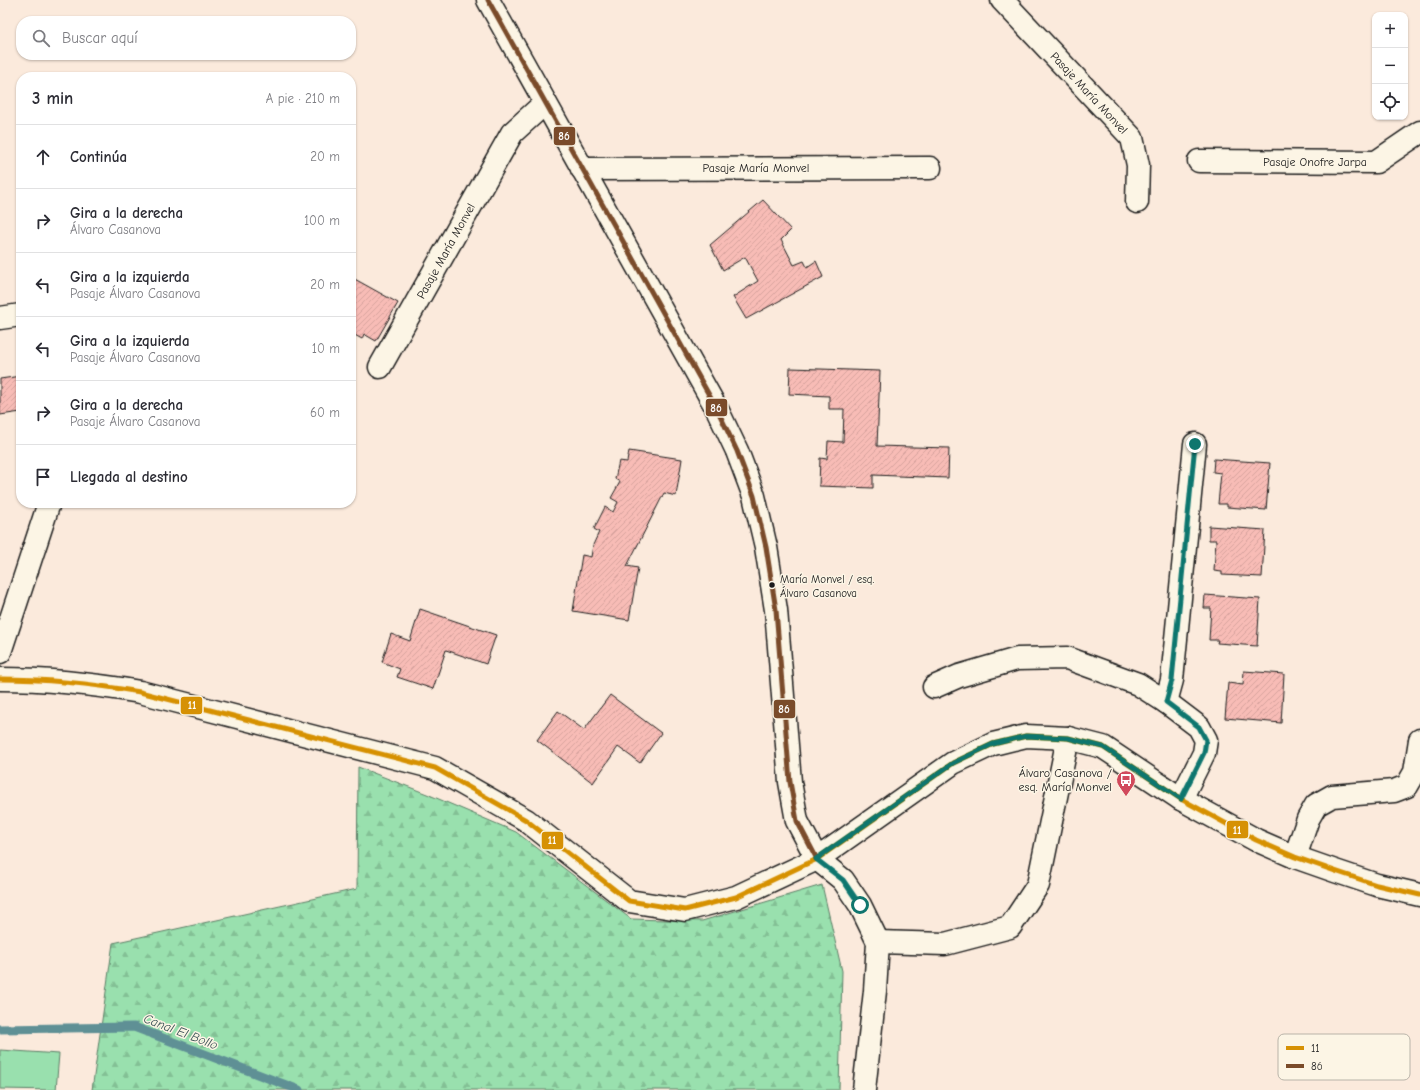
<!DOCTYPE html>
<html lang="es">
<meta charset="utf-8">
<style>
body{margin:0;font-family:"Comic Neue",sans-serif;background:#f2f2f3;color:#2b2b33}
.controls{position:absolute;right:12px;top:12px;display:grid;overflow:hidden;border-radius:8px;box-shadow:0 1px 3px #0004}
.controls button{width:36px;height:36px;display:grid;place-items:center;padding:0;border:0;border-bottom:1px solid #e1e1e2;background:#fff;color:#2b2b33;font:20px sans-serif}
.stop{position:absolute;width:12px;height:12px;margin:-9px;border:3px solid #0f766e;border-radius:50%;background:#fff}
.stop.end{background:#0f766e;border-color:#fff;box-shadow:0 1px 4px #0008}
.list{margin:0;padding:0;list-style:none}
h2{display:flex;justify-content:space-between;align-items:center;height:52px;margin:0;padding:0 16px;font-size:17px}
h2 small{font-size:13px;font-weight:400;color:#7c7c81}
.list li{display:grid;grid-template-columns:26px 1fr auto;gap:12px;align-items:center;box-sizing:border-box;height:64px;padding:0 16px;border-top:1px solid #e1e1e2}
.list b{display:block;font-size:15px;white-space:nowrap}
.list p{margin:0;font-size:13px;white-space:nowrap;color:#7c7c81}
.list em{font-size:13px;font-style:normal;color:#7c7c81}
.icon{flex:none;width:22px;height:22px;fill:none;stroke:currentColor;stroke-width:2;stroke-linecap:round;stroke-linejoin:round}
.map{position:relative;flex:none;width:1420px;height:1090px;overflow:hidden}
.search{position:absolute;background:#fff;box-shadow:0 1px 3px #0004;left:16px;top:16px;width:340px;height:44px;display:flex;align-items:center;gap:10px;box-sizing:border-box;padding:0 14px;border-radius:16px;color:#7c7c81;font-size:15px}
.panel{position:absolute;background:#fff;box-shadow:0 1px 3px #0004;left:16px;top:72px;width:340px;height:436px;border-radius:16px}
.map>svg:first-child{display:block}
.forest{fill:url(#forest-firs);stroke:#5a7e65}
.park{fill:#99e0ae;stroke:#5a7e65}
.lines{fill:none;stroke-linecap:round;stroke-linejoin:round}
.stream{stroke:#5f9095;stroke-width:9}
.building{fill:url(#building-hatch);stroke:#1c1c1c}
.minor-casing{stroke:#1c1c1c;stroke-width:25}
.minor{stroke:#fcf5e5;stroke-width:22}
.bus-1-casing{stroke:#fcf5e5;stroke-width:8}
.bus-2-casing{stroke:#fcf5e5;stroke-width:8}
.bus-1{stroke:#d69104;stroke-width:5}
.bus-2{stroke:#7a4b2a;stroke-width:5}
.route{stroke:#0f766e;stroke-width:5}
.bus-dot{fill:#1c1c1c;stroke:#fcf5e5;stroke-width:1.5}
.labels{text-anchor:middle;stroke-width:3;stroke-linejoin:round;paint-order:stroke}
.bus-label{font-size:11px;fill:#1c1c1c;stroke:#fcf5e5;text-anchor:start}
.street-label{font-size:12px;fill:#1c1c1c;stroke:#fcf5e5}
.poi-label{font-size:12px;fill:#1c1c1c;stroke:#fcf5e5;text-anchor:end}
.water-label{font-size:13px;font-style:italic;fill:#3e5659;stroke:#fcf5e5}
.key{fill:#fcf5e5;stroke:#b9b4a9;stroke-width:1}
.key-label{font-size:11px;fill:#1c1c1c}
.line-badge{stroke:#fcf5e5;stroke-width:1.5}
.badge-label{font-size:11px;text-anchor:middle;font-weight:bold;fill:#fff}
</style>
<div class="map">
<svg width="1420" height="1090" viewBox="0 0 1420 1090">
<defs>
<pattern id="forest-firs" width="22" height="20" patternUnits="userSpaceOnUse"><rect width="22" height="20" fill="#99e0ae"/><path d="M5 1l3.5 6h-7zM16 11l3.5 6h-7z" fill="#83c095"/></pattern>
<pattern id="building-hatch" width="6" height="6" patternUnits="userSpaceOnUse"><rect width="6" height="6" fill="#f8bcb6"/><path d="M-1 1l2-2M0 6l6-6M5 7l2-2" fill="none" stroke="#d4a19c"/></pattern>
</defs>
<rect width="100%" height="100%" fill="#fbeadc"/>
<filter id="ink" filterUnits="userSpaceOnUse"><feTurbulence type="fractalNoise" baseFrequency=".025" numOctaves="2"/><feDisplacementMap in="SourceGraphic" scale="8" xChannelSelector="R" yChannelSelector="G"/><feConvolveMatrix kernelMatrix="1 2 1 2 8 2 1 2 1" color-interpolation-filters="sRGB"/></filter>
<g filter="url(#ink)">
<!-- forest -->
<path class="forest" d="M358,767l69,27 89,38 115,87 71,2 120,-36 20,86 -3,119h-747l21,-147 244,-54z"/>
<!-- park -->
<path class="park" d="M0,1050l59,4 -3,36 -56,-1z"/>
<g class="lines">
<!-- stream -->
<path class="stream" d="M0,1029l134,-2 165,63"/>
</g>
<!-- building -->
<g class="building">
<path d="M763,200l28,30 -10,10 13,25 10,-4 3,6 9,-6 7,16 -77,42 -13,-22 25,-16 -13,-24 -22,13 -13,-25z"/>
<path d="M351,277l47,26 -22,38 -12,-7 -2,5 -11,-6z"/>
<path d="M790,368l90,3 -3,75 72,2 -1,30 -75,-3v13l-54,-2 1,-28 7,1 1,-18 15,1 1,-33h-15v-13l-40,-2z"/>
<path d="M21,376v36l-21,3v-36z"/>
<path d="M629,451l53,8 -6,37 -12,-3 -37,73 11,2 -9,52 -56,-9 9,-56 9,2 2,-12 6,-13 -5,-3 11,-22 8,5 5,-10 -7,-4 9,-16 -5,-3 4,-18 8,1z"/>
<path d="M1214,459l56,4 -4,47 -39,-3v-3h-9l3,-31 -8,-1z"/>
<path d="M1209,526l56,4 -3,47 -40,-2v-3l-8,-1 2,-31h-7z"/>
<path d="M1205,595l55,4 -3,47 -40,-3 1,-3h-9l2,-32h-7z"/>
<path d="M420,609l76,26 -10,29 -40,-14 -13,39 -36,-12 3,-8 -18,-7 9,-28 19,7z"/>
<path d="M1244,671l40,3 -3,49 -56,-5 3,-35 15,2z"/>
<path d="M610,695l51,38 -21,30 -22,-16 -25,36 -56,-43 21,-29 26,19z"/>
</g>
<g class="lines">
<!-- minor casing -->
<g class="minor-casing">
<g id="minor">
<path d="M488,0l230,411 19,40 17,45 12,51 10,63 14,172 7,39 20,38 26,21 17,25 18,37 -3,49 -11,99"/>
<path d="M1002,0l130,138 6,27 -1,37"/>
<path d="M1199,161l177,1 44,-30"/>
<path d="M582,169l348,-1"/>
<path d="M0,318l21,-3"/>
<path d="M380,367l132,-234 33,-30"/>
<path d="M0,652l49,-149"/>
<path d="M0,679c48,0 93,5 140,13l295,76 91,52 103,81 56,9 51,-13 81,-38 136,-96 40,-19 33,-8 42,2 35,9 78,52 75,41 39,17 40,14 42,14 43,10"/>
<path d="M934,687l25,-11 58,-17 50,-1 71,26 28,18 33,25 7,13 -2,13 -23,46"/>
<path d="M1166,702l6,-22 23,-236"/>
<path d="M1295,857l13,-38 8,-14 16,-9 62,-5 13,-5 8,-14 5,-32"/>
<path d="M878,942l67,2 65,-17 28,-42 30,-147"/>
</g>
</g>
<!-- minor -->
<use href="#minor" class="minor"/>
<!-- bus-1 casing -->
<g class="bus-1-casing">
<path id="bus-1" d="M0,679c48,0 93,5 140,13l295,76 91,52 103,81 56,9 51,-13 81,-38 136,-96 40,-19 33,-8 42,2 35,9 78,52 75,41 39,17 40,14 42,14 43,10"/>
</g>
<!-- bus-2 casing -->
<g class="bus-2-casing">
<path id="bus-2" d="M488,0l230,411 19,40 17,45 12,51 10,63 14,172 7,39 20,38"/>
</g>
<!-- bus-1 -->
<use href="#bus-1" class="bus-1"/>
<!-- bus-2 -->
<use href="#bus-2" class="bus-2"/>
</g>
</g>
<g class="lines" filter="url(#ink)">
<!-- route -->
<path class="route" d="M860,905l-17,-25 -27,-21 137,-96 40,-19 33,-8 42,2 35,9 78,52 23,-46 2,-13 -7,-13 -33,-25 6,-22 23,-236"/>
</g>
<!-- icons -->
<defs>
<g id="bus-pin" transform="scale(1)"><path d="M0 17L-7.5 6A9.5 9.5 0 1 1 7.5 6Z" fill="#d1495b" stroke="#fcf5e5"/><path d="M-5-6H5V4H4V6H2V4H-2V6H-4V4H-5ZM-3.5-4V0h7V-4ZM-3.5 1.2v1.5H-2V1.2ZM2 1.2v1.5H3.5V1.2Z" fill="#fff"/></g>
</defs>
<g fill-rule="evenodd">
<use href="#bus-pin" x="1126" y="780"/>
</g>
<!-- markers -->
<circle class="bus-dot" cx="772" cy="585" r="3.5"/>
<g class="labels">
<!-- bus labels -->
<g class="bus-label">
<text x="780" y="583">María Monvel / esq.<tspan x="780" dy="14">Álvaro Casanova</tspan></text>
</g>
<!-- street labels -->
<g class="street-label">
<text transform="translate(1089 93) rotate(47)" y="4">Pasaje María Monvel</text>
<text x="1315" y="166">Pasaje Onofre Jarpa</text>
<text x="756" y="172">Pasaje María Monvel</text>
<text transform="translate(446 251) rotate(-61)" y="4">Pasaje María Monvel</text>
</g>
<!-- poi labels -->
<g class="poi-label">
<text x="1112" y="777">Álvaro Casanova /<tspan x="1112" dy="14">esq. María Monvel</tspan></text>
</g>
<!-- water labels -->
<g class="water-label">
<text transform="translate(181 1031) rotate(21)" y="5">Canal El Bollo</text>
</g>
</g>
<!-- legend -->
<rect x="1278" y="1034" width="132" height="46" rx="6" class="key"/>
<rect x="1286" y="1046" width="18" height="4" fill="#d69104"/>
<rect x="1286" y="1064" width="18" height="4" fill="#7a4b2a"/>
<g class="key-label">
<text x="1311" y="1052">11</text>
<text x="1311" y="1070">86</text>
</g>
<g class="line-badge">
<rect x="553" y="126" width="23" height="20" rx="4" fill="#7a4b2a"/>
<rect x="705" y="398" width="23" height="19" rx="4" fill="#7a4b2a"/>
<rect x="180" y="696" width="23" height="19" rx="4" fill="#d69104"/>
<rect x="773" y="699" width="23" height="20" rx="4" fill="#7a4b2a"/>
<rect x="1226" y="820" width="23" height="19" rx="4" fill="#d69104"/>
<rect x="541" y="831" width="23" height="19" rx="4" fill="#d69104"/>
</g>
<g class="badge-label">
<text x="564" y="140">86</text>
<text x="716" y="412">86</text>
<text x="192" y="709">11</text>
<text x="784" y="713">86</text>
<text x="1237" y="834">11</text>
<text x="552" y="844">11</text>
</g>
</svg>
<div class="controls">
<button>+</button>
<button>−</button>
<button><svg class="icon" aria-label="locate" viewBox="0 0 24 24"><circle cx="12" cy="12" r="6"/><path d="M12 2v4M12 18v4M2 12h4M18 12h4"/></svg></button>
</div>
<div class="stop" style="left:860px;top:905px"></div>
<div class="stop end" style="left:1195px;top:444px"></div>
<div class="search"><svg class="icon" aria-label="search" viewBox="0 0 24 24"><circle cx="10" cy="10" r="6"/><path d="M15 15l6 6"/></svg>Buscar aquí</div>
<section class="panel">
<h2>3 min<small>A pie · 210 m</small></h2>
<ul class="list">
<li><svg class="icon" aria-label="ahead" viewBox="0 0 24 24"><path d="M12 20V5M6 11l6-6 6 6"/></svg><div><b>Continúa</b></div><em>20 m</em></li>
<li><svg class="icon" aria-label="right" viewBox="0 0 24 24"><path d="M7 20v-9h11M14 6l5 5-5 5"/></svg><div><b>Gira a la derecha</b><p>Álvaro Casanova</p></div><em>100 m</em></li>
<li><svg class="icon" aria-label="left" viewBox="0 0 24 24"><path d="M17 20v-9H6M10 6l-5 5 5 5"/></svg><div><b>Gira a la izquierda</b><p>Pasaje Álvaro Casanova</p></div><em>20 m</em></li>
<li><svg class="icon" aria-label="left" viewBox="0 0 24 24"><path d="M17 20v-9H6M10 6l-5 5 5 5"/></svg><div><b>Gira a la izquierda</b><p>Pasaje Álvaro Casanova</p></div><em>10 m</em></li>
<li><svg class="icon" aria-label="right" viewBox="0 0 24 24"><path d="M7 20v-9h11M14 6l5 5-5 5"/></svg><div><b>Gira a la derecha</b><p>Pasaje Álvaro Casanova</p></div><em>60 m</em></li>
<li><svg class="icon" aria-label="arrive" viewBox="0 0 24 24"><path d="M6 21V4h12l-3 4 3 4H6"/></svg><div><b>Llegada al destino</b></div></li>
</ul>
</section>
</div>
